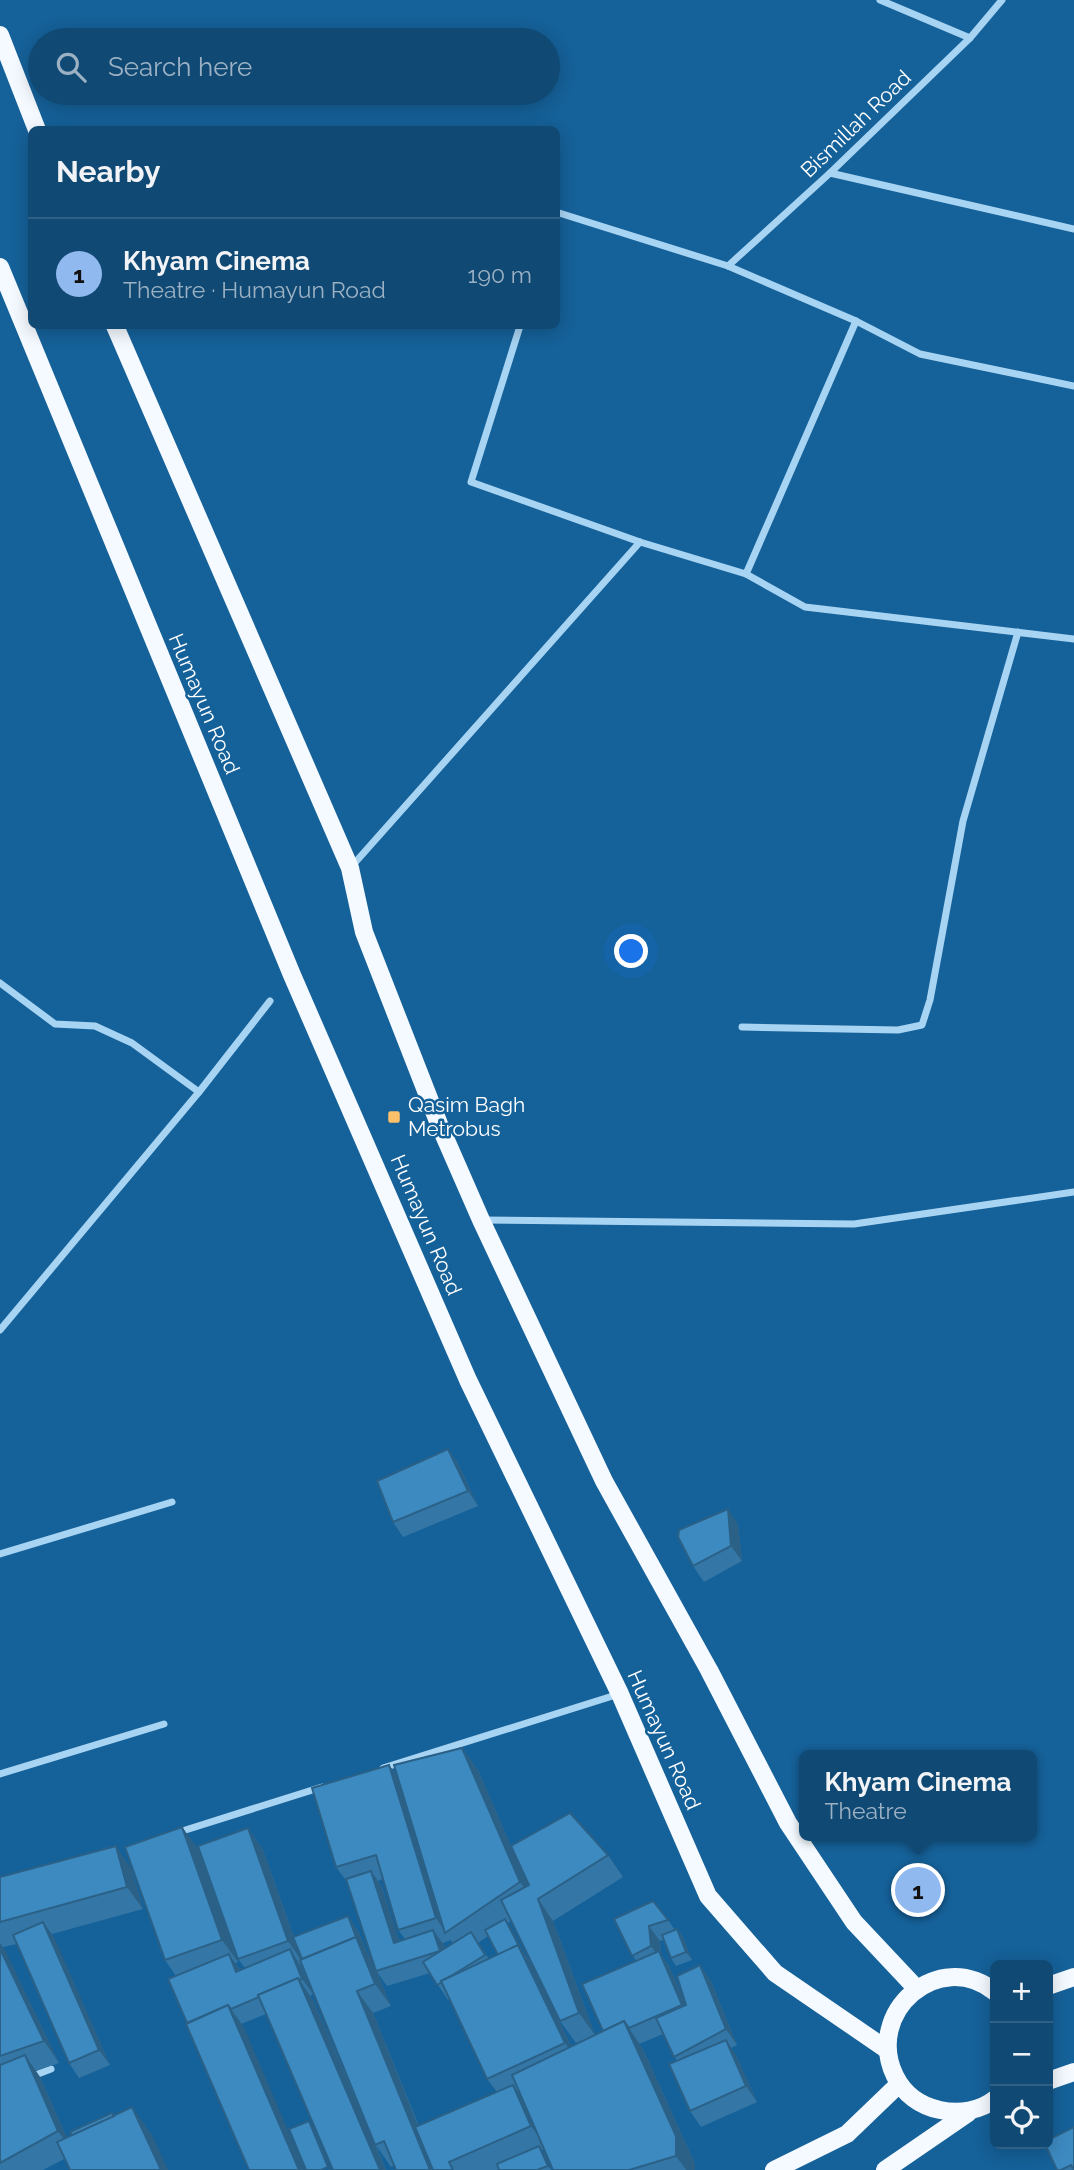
<!DOCTYPE html>
<meta charset="utf-8">
<style>
body{margin:0;font-family:Raleway,sans-serif;background:#195078;color:#f1f3f6}
.controls{position:absolute;right:21px;bottom:21px;display:grid;overflow:hidden;border-radius:10px;box-shadow:0 4px 18px #0003}
.controls button{width:63px;height:63px;display:grid;place-items:center;padding:0;border:0;border-bottom:2px solid #306185;background:#104973;color:#f1f3f6;font:35px sans-serif}
.you{position:absolute;left:632px;top:952px;width:24px;height:24px;margin:-18px;border:5px solid #fff;border-radius:50%;background:#1a73e8;box-shadow:0 0 0 10px #1a73e833}
.badge{display:grid;place-items:center;width:46px;height:46px;border-radius:50%;background:#90b9f0;color:#111;font-size:23px;font-weight:700}
.pin{position:absolute;translate:-50% -50%;border:4px solid #fff;box-shadow:0 2px 7px #0006}
.popup{position:absolute;left:799px;top:1750px;width:238px;height:91px;box-sizing:border-box;display:grid;place-content:center;border-radius:10px;background:#104973;filter:drop-shadow(0 2px 5px #0005);font-size:23px;white-space:nowrap;color:#9cb2c4}
.popup b{font-size:26px;color:#f1f3f6}
.popup::after{content:'';position:absolute;left:50%;top:100%;margin-left:-14px;border:14px solid transparent;border-top-color:#104973}
.list{margin:0;padding:0;list-style:none}
h2{display:flex;justify-content:space-between;align-items:center;height:91px;margin:0;padding:0 28px;font-size:30px}
h2 small{font-size:23px;font-weight:400;color:#9cb2c4}
.list li{display:grid;grid-template-columns:46px 1fr auto;gap:21px;align-items:center;box-sizing:border-box;height:112px;padding:0 28px;border-top:2px solid #306185}
.list b{display:block;font-size:26px;white-space:nowrap}
.list p{margin:0;font-size:23px;white-space:nowrap;color:#9cb2c4}
.list em{font-size:23px;font-style:normal;color:#9cb2c4}
.icon{flex:none;width:38px;height:38px;fill:none;stroke:currentColor;stroke-width:2;stroke-linecap:round;stroke-linejoin:round}
.map{position:relative;flex:none;width:1074px;height:2170px;overflow:hidden}
.search{position:absolute;background:#104973;box-shadow:0 4px 18px #0003;left:28px;top:28px;width:532px;height:77px;display:flex;align-items:center;gap:18px;box-sizing:border-box;padding:0 24px;border-radius:38px;color:#9cb2c4;font-size:26px}
.panel{position:absolute;background:#104973;box-shadow:0 4px 18px #0003;left:28px;top:126px;width:532px;height:203px;border-radius:10px}
.map>svg:first-child{display:block}
.lines{fill:none;stroke-linecap:round;stroke-linejoin:round}
.minor{stroke:#a8d4f3;stroke-width:7}
.primary{stroke:#f4faff;stroke-width:18}
.wall{fill:#3477a6;fill-rule:evenodd}
.shaded-wall{fill:#2b6187}
.building{fill:#3d8ac1;stroke:#2b6187;stroke-width:2}
.poi-dot{fill:#ffc06a;stroke:#156199;stroke-width:2.5}
.labels{text-anchor:middle;stroke-width:5;stroke-linejoin:round;paint-order:stroke}
.street-label{font-size:21px;fill:#fff;stroke:#156199}
.poi-label{font-size:21px;fill:#fff;stroke:#156199;text-anchor:start}
</style>
<div class="map">
<svg width="1074" height="2170" viewBox="0 0 1074 2170">
<rect width="100%" height="100%" fill="#156199"/>
<g class="lines">
<!-- minor -->
<g class="minor">
<path d="M880,0l90,38"/>
<path d="M830,173l244,56"/>
<path d="M728,266l102,-93 140,-135 32,-38"/>
<path d="M856,321l64,33 154,32"/>
<path d="M520,326l-49,156 169,60 106,32 110,-253 -128,-55 -172,-54"/>
<path d="M746,574l59,33 269,32"/>
<path d="M352,866l288,-324"/>
<path d="M0,983l55,41 40,2 37,17 67,49"/>
<path d="M742,1027l156,3 24,-5 8,-25 33,-179 55,-189"/>
<path d="M481,1220l373,4 220,-32"/>
<path d="M0,1330l199,-238 71,-91"/>
<path d="M0,1554l172,-52"/>
<path d="M383,1768l236,-74"/>
<path d="M0,1774l164,-50"/>
<path d="M176,1833l146,-46"/>
<path d="M30,2077l21,-8"/>
</g>
<!-- primary -->
<g class="primary">
<path d="M0,35l37,95"/>
<path d="M0,267l292,708 176,405 152,314 88,202 67,77 111,76"/>
<path d="M115,326l235,542 14,64 75,192 42,96 123,261 105,189 79,153 66,99 63,67"/>
<path d="M1048,1986l26,-9"/>
<path d="M995,1992c-56,-45 -131,20 -100,84 9,18 25,30 45,34 19,4 40,1 55,-11"/>
<path d="M1048,2081l26,-9"/>
<path d="M774,2170l73,-36 52,-50"/>
<path d="M885,2170l83,-57"/>
</g>
</g>
<!-- wall -->
<g class="wall">
<path d="M448,1449l10,15 20,42 -75,31 -10,-15z"/>
<path d="M738,1524l4,37 -38,21 -11,-16z"/>
<path d="M462,1748l16,22 50,116 80,-31 15,22 -70,44 42,114 8,-4 33,-70 -22,-42 54,1 7,10 2,-1 6,8 9,23 -16,6 -5,-8 -7,-18 -4,1 1,14 8,11 17,39 14,-40 11,16 26,64 -6,3 5,7 21,47 -56,25 -11,-16 -13,-50 -14,-27 -24,10 4,5 52,115v6h-142l-9,-21 -2,1 9,20h-52v-1l-3,1h-100l-2,-5 -3,2 -15,-22 10,25h-53l-67,-156 -25,10 3,3 -57,-4 -11,-47 -11,-16 17,-133 16,22 40,113 -3,1 5,7 5,-2 -7,-9 10,-131 15,22 31,87 54,-21 10,15 9,21 5,7 3,9 -28,-86 -11,-15 53,-102 8,11zM383,1879l15,51 7,9 -6,2 -17,-54 -4,-6zM511,1921l49,100 16,22 13,-5 -18,8 -37,-79 -10,-14 -16,-30zM488,1936l10,19 -9,4 -11,-16zM451,1940l2,4 -8,4 -2,-5zM300,1964h2l70,172 -59,-136 -3,-4 3,-2zM377,1972l10,14 43,-13 18,27 2,-1 37,80 10,13 -78,34 -46,-113 18,-7z"/>
<path d="M131,1868l12,41 -91,25 58,131 -31,13 -10,-15 -52,-119 -14,3 56,116 -23,8 4,6 27,61 47,-22 38,19 -88,24 -21,11h-43v-293z"/>
<path d="M1074,2127v43h-17z"/>
</g>
<!-- shaded-wall -->
<g class="shaded-wall">
<path d="M448,1449l10,15 20,42 -10,-15z"/>
<path d="M728,1509l10,15 4,37 -11,-15z"/>
<path d="M462,1748l16,22 58,134 -16,-22z"/>
<path d="M389,1765l16,22 41,146 -10,-15z"/>
<path d="M182,1827l16,22 40,113 -16,-22z"/>
<path d="M248,1828l15,22 40,113 -15,-22z"/>
<path d="M116,1846l15,22 12,41 -16,-22z"/>
<path d="M371,1871l11,16 23,71 -11,-15z"/>
<path d="M538,1899l15,22 42,114 -16,-22z"/>
<path d="M348,1916l10,15 9,21 5,7 19,47 -16,-22z"/>
<path d="M505,1919l6,8 13,26 10,14 46,98 -15,-22z"/>
<path d="M43,1922l11,15 56,128 -11,-15z"/>
<path d="M649,1926l11,15 1,14 8,11 24,55 -11,-16 -20,-44 -11,-15z"/>
<path d="M677,1929l6,8 9,23 -6,-8z"/>
<path d="M433,1930l11,15 7,21 -11,-15z"/>
<path d="M0,1943l5,7 54,113 -15,-22 -44,-92z"/>
<path d="M290,1949l10,16 13,29 -11,-15z"/>
<path d="M229,1954l10,15 8,18 -11,-15z"/>
<path d="M700,1965l11,16 26,64 -11,-16z"/>
<path d="M298,1978l15,22 73,170h-6z"/>
<path d="M357,1991l16,22 63,157h-6z"/>
<path d="M228,2005l16,22 61,143h-6z"/>
<path d="M624,2021l19,28 52,115v6h-9l-10,-14z"/>
<path d="M726,2040l10,15 21,47 -11,-16z"/>
<path d="M25,2055l15,22 34,77 -16,-23z"/>
<path d="M513,2085l16,22 18,41 -16,-22z"/>
<path d="M132,2107l20,28 16,35h-7z"/>
<path d="M309,2121l5,7 17,42h-2l-1,-3z"/>
<path d="M539,2146l6,8 6,16 -3,-4z"/>
</g>
<!-- building -->
<g class="building">
<path d="M448,1449l20,42 -75,31 -16,-41z"/>
<path d="M728,1509l3,37 -38,20 -15,-29 1,-7z"/>
<path d="M462,1748l58,134 -75,51 -51,-168z"/>
<path d="M389,1765l47,153 -38,12 -22,-75 -40,12 -24,-79z"/>
<path d="M570,1813l38,42 -70,44 41,114 -19,8 -59,-121 28,-15 -18,-39z"/>
<path d="M182,1827l40,113 -57,20 -40,-113z"/>
<path d="M248,1828l40,113 -50,18 -40,-113z"/>
<path d="M116,1846l11,41 -127,35v-45z"/>
<path d="M371,1871l23,72 39,-13 7,21 -64,20 -30,-92z"/>
<path d="M653,1901l15,19 -19,6 2,20 -19,10 -18,-37z"/>
<path d="M348,1916l8,21 -54,22 -9,-22z"/>
<path d="M505,1919l15,29 -2,-3 -20,10 -13,-25z"/>
<path d="M43,1922l56,128 -30,13 -56,-128z"/>
<path d="M677,1929l9,23 -15,6 -9,-23z"/>
<path d="M471,1932l14,23 -34,21 -10,5 1,1 -5,3 -14,-23z"/>
<path d="M356,1937l19,47 -18,7 73,179h-34l-12,-29 -9,4 -75,-185z"/>
<path d="M518,1945l47,98 -78,36 -46,-98z"/>
<path d="M0,1949l44,92 -44,15z"/>
<path d="M290,1949l12,30 -3,1 -1,-2 -40,17 1,2 -28,12 -3,-4 -41,18 -19,-44 61,-25 7,18z"/>
<path d="M659,1951l23,54 -53,23 -5,-7 -21,10 -21,-47z"/>
<path d="M700,1965l26,64 -52,28 -18,-39 30,-13 -9,-29z"/>
<path d="M298,1978l82,192h-47l-75,-175z"/>
<path d="M228,2005l71,165h-50l-63,-146z"/>
<path d="M624,2021l52,115v20l-47,14h-76l-41,-95z"/>
<path d="M726,2040l20,46 -56,25 -21,-47z"/>
<path d="M25,2055l33,76 -58,32v-98z"/>
<path d="M513,2085l18,41 -82,36 4,8h-20l-18,-43z"/>
<path d="M132,2107l29,63h-91l-13,-28z"/>
<path d="M112,2113l2,3 -42,19 -2,-3z"/>
<path d="M309,2121l19,46 -7,3h-15l-17,-41z"/>
<path d="M1074,2127v43l-3,-5 -10,5h-4l-12,-26h3v-4z"/>
<path d="M539,2146l9,20 -11,4h-38l-2,-6z"/>
</g>
<!-- markers -->
<rect class="poi-dot" x="387" y="1110" width="14" height="14" rx="3.5"/>
<g class="labels">
<!-- street labels -->
<g class="street-label">
<text transform="translate(856 124) rotate(-44)" y="7">Bismillah Road</text>
<text transform="translate(204 704) rotate(67)" y="7">Humayun Road</text>
<text transform="translate(426 1225) rotate(67)" y="7">Humayun Road</text>
<text transform="translate(664 1740) rotate(66)" y="7">Humayun Road</text>
</g>
<!-- poi labels -->
<g class="poi-label">
<text x="408" y="1112">Qasim Bagh<tspan x="408" dy="24">Metrobus</tspan></text>
</g>
</g>
</svg>
<div class="controls">
<button>+</button>
<button>−</button>
<button><svg class="icon" aria-label="locate" viewBox="0 0 24 24"><circle cx="12" cy="12" r="6"/><path d="M12 2v4M12 18v4M2 12h4M18 12h4"/></svg></button>
</div>
<div class="you"></div>
<div class="pin badge" style="left:918px;top:1890px">1</div>
<div class="popup"><b>Khyam Cinema</b>Theatre</div>
<div class="search"><svg class="icon" aria-label="search" viewBox="0 0 24 24"><circle cx="10" cy="10" r="6"/><path d="M15 15l6 6"/></svg>Search here</div>
<section class="panel">
<h2>Nearby<small></small></h2>
<ul class="list">
<li><span class="badge">1</span><div><b>Khyam Cinema</b><p>Theatre · Humayun Road</p></div><em>190 m</em></li>
</ul>
</section>
</div>
